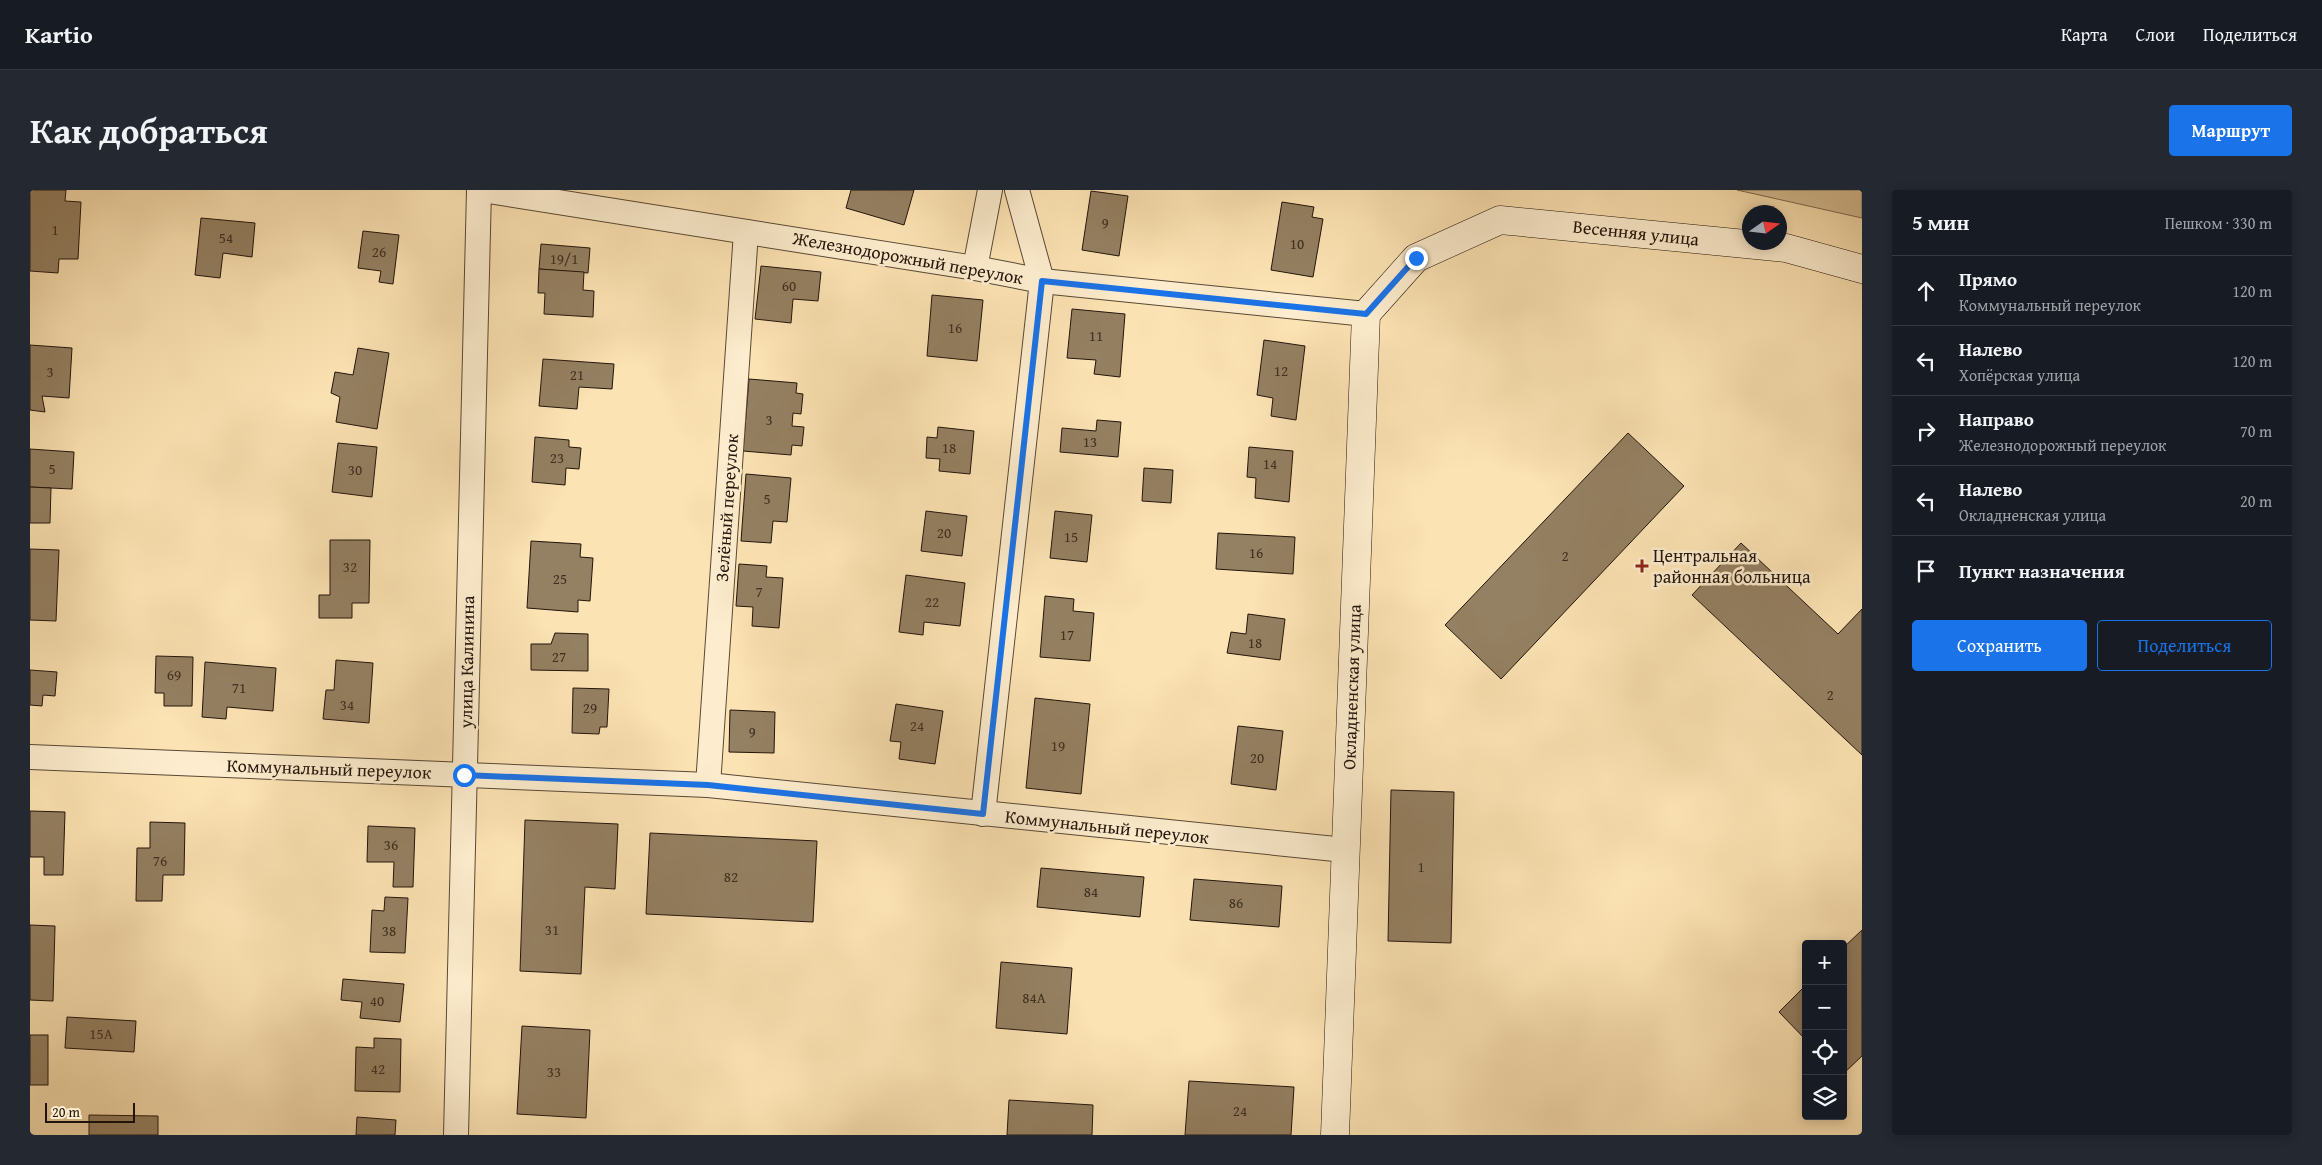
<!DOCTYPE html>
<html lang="ru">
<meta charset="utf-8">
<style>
body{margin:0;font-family:"Gentium Book Plus",serif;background:#242831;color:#f1f3f6}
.controls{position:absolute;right:15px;bottom:15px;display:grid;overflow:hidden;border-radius:5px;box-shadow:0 2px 12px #0003}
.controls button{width:45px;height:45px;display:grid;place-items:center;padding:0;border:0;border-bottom:1px solid #363941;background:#171b24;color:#f1f3f6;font:25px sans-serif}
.compass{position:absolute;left:1712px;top:15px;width:45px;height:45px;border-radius:50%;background:#171b24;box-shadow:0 2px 12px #0003;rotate:76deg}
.scale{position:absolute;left:15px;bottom:12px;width:90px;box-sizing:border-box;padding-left:5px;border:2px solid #23140a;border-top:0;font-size:14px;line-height:18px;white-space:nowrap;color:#23140a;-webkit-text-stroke:4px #fdedce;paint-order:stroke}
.stop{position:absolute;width:15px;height:15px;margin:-11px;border:4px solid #1a73e8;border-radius:50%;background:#fff}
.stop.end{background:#1a73e8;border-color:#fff;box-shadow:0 1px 5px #0008}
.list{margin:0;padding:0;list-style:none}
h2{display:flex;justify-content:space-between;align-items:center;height:65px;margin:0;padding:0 20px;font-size:21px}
h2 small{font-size:16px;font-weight:400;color:#9ea1a6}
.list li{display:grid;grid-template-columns:32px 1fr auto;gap:15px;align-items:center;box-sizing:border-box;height:70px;padding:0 20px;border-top:1px solid #363941}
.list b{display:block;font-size:19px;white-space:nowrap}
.list p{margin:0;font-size:16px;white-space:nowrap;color:#9ea1a6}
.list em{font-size:16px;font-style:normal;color:#9ea1a6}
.actions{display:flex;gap:10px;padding:15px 20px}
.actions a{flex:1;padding:11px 0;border:1px solid #1a73e8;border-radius:5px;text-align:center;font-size:18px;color:#1a73e8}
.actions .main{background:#1a73e8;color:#fff}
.icon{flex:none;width:28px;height:28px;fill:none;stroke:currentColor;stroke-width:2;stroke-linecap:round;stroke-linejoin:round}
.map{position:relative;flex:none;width:1832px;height:945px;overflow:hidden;border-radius:5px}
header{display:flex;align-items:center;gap:30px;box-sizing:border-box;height:70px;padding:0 25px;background:#171b24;border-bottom:1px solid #363941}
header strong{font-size:24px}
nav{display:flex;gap:28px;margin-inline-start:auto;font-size:18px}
.intro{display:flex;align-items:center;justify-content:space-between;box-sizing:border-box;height:120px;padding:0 30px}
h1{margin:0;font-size:35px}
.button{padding:12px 22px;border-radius:5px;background:#1a73e8;color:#fff;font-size:18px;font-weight:700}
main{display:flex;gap:30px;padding:0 30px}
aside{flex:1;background:#171b24;border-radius:5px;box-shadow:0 2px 12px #0003}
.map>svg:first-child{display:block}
.green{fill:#d7c096;stroke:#7d6a50}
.building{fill:#948062;stroke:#23140a}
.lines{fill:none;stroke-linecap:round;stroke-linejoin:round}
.street-casing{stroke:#594834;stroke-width:26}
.secondary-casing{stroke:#23140a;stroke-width:29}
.street{stroke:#fdedce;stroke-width:24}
.secondary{stroke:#fdedce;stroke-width:28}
.route{stroke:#1a73e8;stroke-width:6}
.poi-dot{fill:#8f2418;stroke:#fdedce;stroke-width:2}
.labels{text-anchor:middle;stroke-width:5;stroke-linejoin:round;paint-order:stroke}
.number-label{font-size:15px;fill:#3f2f20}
.street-label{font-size:18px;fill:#23140a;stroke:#fdedce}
.poi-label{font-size:18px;fill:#23140a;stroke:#fdedce;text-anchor:start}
</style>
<header>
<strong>Kartio</strong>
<nav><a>Карта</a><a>Слои</a><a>Поделиться</a></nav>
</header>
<div class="intro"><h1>Как добраться</h1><a class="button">Маршрут</a></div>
<main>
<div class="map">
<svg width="1832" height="945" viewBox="0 0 1832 945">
<rect width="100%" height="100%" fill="#fce3b3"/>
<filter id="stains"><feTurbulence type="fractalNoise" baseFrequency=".004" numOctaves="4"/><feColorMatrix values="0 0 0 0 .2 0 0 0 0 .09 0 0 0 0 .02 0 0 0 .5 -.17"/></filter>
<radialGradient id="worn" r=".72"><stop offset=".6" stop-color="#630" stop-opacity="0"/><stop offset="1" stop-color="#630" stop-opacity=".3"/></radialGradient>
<!-- green -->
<path class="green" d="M1707,0h125v28z"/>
<!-- building -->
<g class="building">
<path d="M0,0h36l-1,11 16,1 -3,57h-19l-1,14 -28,-2z"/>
<path d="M821,0h63l-10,35 -58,-17z"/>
<path d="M1061,1l37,5 -9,60 -37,-6z"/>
<path d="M1252,12l32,5 -2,10 11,2 -10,58 -42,-7z"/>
<path d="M171,28l54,5 -3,34 -29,-4 -3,25 -25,-3z"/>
<path d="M333,41l36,4 -6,49 -14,-2 2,-11 -23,-3z"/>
<path d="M511,54l49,4 -2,25 -49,-4z"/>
<path d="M731,76l60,6 -3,29 -25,-2 -2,24 -36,-4z"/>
<path d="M509,79l45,3 -1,18 11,1 -1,26 -49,-3 1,-21h-7z"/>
<path d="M902,105l51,5 -6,61 -50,-5z"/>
<path d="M1042,119l53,5 -5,63 -26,-3 2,-14 -29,-2z"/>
<path d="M1234,150l41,6 -9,74 -25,-4 2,-18 -16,-3z"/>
<path d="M0,155l42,3 -3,50 -27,-2 3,16 -15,-2z"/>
<path d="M328,158l31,5 -12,76 -41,-7 4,-25 -9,-4 4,-21 18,3z"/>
<path d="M513,169l71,5 -2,25 -33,-2 -2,22 -38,-3z"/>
<path d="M719,189l48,4 -1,10 7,1 -2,20 -8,-1 -1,13 12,1 -2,19 -10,-1 -1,10 -48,-4z"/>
<path d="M1067,230l24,2 -3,35 -58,-5 2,-24 34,3z"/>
<path d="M908,237l36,4 -4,43 -31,-3 1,-12 -14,-1 1,-21 10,1z"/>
<path d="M1598,243l56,53 -183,193 -56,-54z"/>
<path d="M505,247l34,3v7l12,1 -2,21 -13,-1 -1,17 -33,-3z"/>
<path d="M308,253l39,4 -5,50 -40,-5z"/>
<path d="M1219,257l44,4 -4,51 -34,-4 1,-20 -9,-1z"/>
<path d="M0,259l44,3 -2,37 -42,-2z"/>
<path d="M1114,278l29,2 -2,33 -29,-2z"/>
<path d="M716,284l45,4 -4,44 -14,-1 -2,22 -30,-2z"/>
<path d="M0,297l21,1 -1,35h-20z"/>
<path d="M896,321l41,5 -5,40 -41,-5z"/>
<path d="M1025,321l37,4 -5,47 -37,-4z"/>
<path d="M1188,343l77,4 -2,37 -77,-5z"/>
<path d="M300,350h40l-1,63h-17v15h-33v-23h11z"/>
<path d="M501,351l50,3 -1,13 13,1 -3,43 -12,-1v12l-51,-4z"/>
<path d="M1711,353l97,91 24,-25v146l-170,-160z"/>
<path d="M0,359l29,1 -3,71 -26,-1z"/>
<path d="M709,374l28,2 -1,11 17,1 -4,50 -27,-2 1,-19 -17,-1z"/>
<path d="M876,385l59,8 -5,43 -36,-4 -1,13 -24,-3z"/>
<path d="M1015,406l29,3 -1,12 21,2 -4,48 -50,-4z"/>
<path d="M1218,424l37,5 -5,41 -53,-7 4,-21 15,2z"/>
<path d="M525,443l33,1v37l-57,-1v-26h20z"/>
<path d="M126,466l37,1 -1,49h-28v-13h-9z"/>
<path d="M306,470l37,3 -4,60 -46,-4 3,-29h8z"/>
<path d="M175,472l71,6 -3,43 -46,-4 -1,12 -24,-2z"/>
<path d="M0,480l27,2 -2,24 -12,-1 -1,11 -12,-1z"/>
<path d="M543,498l36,1 -2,38h-7l-1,7 -27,-1z"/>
<path d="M1005,508l55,6 -9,90 -55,-6z"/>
<path d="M866,514l47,7 -8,53 -36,-5 2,-17 -11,-1z"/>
<path d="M700,520l45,2 -1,41 -45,-1z"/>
<path d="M1208,536l45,5 -7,59 -45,-6z"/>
<path d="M1361,600l63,2 -3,151 -63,-2z"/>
<path d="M0,621l35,1 -2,63h-19v-18h-14z"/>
<path d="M495,630l93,4 -3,65 -30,-2 -4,87 -61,-3z"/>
<path d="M120,632l35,1 -1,52h-21l-1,26h-26l1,-53h13z"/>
<path d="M338,636l47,2 -2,59h-20l1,-25h-27z"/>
<path d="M620,643l167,8 -4,81 -167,-8z"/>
<path d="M1011,678l103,9 -4,40 -103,-10z"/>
<path d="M1164,689l88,7 -3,41 -89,-7z"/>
<path d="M355,707l23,1 -3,55 -35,-1 2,-42 12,1z"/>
<path d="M0,735l25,1 -2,75 -23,-1z"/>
<path d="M1832,740v126l-19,18v-126z"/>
<path d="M971,772l71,6 -5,66 -71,-6z"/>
<path d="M313,789l61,5 -4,38 -40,-4 2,-16 -21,-2z"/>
<path d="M1776,795v55l-27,-28z"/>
<path d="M37,827l69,4 -2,31 -69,-4z"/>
<path d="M492,836l68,4 -4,88 -69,-4z"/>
<rect x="0" y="845" width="18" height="50"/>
<path d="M344,848l27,1 -1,53 -45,-1 1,-44 18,1z"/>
<path d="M1159,891l105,6 -3,48h-106z"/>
<path d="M979,910l84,5 -1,30h-85z"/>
<path d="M59,925l69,1v19h-69z"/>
<path d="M327,927l39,3 -1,15h-39z"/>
</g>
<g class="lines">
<!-- street casing -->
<g class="street-casing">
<g id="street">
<path d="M452,0l493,78 67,13 324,33"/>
<path d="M945,78l15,-78"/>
<path d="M0,567l678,28 637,65"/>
<path d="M678,595l38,-553"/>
<path d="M953,624l59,-533 -25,-91"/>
<path d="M426,945l23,-945"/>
</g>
</g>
<!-- secondary casing -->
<g class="secondary-casing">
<path id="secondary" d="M1305,945l31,-821 50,-56 84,-38 286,28 76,21"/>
</g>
<!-- street -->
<use href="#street" class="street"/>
<!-- secondary -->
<use href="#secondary" class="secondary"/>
</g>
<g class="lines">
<!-- route -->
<path class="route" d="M434,585l244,10 275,29 59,-533 324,33 50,-56"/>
</g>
<!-- markers -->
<path class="poi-dot" d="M1609.5 368.5h5v5h5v5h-5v5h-5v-5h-5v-5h5z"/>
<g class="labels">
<!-- number labels -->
<g class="number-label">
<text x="1075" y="38">9</text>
<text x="25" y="45">1</text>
<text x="196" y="53">54</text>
<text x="1267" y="59">10</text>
<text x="349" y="67">26</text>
<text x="534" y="74">19/1</text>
<text x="759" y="101">60</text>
<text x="925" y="143">16</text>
<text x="1066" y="151">11</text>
<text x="1251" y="186">12</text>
<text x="20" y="187">3</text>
<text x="547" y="190">21</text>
<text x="739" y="235">3</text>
<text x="1060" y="257">13</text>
<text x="919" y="263">18</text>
<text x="527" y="273">23</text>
<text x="1240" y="279">14</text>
<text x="22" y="284">5</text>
<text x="325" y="285">30</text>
<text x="737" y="314">5</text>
<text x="914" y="348">20</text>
<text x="1041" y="352">15</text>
<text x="1226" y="368">16</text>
<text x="1535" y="371">2</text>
<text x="320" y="382">32</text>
<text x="530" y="394">25</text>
<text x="729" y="407">7</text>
<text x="902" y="417">22</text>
<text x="1037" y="450">17</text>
<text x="1225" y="458">18</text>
<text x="529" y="472">27</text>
<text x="144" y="490">69</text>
<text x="209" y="503">71</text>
<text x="1800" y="510">2</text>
<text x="317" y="520">34</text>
<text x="560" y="523">29</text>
<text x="887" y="541">24</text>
<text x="722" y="547">9</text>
<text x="1028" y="561">19</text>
<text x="1227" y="573">20</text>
<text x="361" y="660">36</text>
<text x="130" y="676">76</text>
<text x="1391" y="682">1</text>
<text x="701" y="692">82</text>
<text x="1061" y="707">84</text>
<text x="1206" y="718">86</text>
<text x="522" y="745">31</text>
<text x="359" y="746">38</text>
<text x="1004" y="813">84А</text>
<text x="347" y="816">40</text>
<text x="71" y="849">15А</text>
<text x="348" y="884">42</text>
<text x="524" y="887">33</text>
<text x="1210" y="926">24</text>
</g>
<!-- street labels -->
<g class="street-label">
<text transform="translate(1606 43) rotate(6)" y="6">Весенняя улица</text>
<text transform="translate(878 68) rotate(10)" y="6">Железнодорожный переулок</text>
<text transform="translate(697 318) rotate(-86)" y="6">Зелёный переулок</text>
<text transform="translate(437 472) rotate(-89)" y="6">улица Калинина</text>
<text transform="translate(1322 497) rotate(-88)" y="6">Окладненская улица</text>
<text transform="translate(299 579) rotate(2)" y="6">Коммунальный переулок</text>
<text transform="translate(1077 637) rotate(6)" y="6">Коммунальный переулок</text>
</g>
<!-- poi labels -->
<g class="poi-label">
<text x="1623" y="372">Центральная<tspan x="1623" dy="21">районная больница</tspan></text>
</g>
</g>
<rect width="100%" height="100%" filter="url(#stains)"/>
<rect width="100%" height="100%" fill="url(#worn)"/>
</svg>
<div class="controls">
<button>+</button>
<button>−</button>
<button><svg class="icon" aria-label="locate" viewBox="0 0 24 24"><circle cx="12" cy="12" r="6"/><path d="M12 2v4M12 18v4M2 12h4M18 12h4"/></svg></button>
<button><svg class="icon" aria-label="layers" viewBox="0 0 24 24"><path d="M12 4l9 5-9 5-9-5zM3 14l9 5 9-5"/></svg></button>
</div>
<svg class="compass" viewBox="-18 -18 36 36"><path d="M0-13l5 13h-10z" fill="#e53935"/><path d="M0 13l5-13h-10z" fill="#9ea1a6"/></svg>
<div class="scale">20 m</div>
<div class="stop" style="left:434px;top:585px"></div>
<div class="stop end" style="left:1386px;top:68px"></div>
</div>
<aside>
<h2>5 мин<small>Пешком · 330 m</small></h2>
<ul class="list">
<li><svg class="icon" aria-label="ahead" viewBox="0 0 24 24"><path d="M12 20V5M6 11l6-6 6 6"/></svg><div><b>Прямо</b><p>Коммунальный переулок</p></div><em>120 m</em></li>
<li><svg class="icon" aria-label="left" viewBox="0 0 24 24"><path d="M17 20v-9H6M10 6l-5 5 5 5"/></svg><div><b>Налево</b><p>Хопёрская улица</p></div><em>120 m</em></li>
<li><svg class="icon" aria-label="right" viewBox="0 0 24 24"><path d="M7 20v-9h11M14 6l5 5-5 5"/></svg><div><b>Направо</b><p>Железнодорожный переулок</p></div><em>70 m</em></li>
<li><svg class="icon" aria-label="left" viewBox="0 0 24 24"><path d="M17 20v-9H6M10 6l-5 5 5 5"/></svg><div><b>Налево</b><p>Окладненская улица</p></div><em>20 m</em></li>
<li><svg class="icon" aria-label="arrive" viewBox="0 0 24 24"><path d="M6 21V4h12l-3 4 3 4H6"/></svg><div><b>Пункт назначения</b></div></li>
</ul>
<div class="actions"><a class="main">Сохранить</a><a>Поделиться</a></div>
</aside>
</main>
